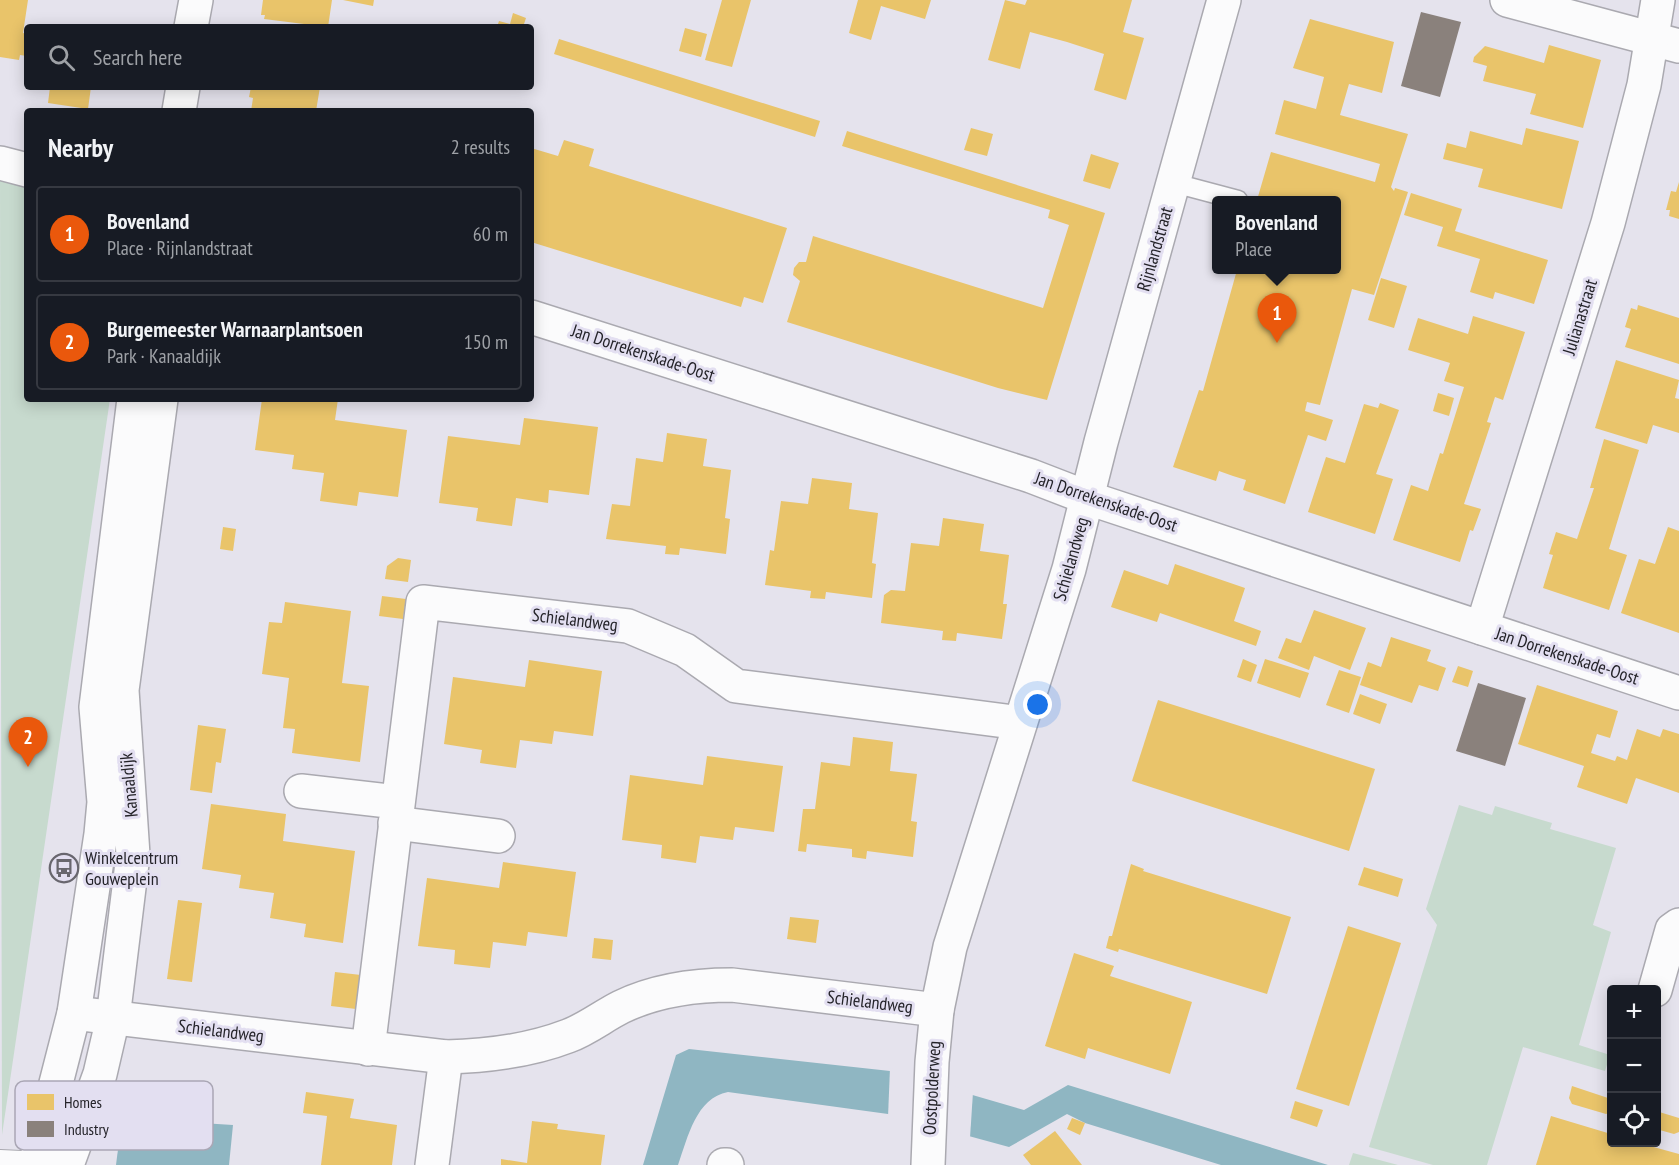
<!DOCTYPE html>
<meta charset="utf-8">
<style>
body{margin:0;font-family:"PT Sans Narrow",sans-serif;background:#20242c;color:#f1f3f6}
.controls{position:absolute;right:18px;bottom:18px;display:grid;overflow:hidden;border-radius:6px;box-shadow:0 3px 15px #0003}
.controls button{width:54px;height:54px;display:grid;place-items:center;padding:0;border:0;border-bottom:2px solid #363941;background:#171b24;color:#f1f3f6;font:30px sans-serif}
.you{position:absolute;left:1038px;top:705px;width:21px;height:21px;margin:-15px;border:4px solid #fff;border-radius:50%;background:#1a73e8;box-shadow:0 0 0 9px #1a73e833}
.badge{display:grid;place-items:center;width:39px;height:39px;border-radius:50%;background:#ea580c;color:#fff;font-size:20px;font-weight:700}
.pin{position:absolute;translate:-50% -50px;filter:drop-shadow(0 2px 3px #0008)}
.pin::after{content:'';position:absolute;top:32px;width:21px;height:18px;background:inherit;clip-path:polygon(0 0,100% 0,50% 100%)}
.popup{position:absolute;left:1212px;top:196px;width:129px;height:78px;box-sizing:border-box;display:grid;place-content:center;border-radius:6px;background:#171b24;filter:drop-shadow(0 2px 4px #0005);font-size:20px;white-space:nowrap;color:#9ea1a6}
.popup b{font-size:22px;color:#f1f3f6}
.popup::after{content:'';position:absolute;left:50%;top:100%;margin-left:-12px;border:12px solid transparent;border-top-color:#171b24}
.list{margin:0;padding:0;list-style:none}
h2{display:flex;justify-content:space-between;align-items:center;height:78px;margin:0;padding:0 24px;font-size:26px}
h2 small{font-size:20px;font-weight:400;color:#9ea1a6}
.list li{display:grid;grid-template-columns:39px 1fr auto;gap:18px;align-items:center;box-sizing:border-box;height:96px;margin:0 12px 12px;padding:0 12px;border:2px solid #363941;border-radius:6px}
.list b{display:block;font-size:22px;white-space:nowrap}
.list p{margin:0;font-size:20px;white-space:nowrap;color:#9ea1a6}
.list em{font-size:20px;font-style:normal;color:#9ea1a6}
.icon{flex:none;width:33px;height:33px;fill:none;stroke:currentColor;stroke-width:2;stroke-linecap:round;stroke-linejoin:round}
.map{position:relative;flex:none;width:1679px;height:1165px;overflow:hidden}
.search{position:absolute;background:#171b24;box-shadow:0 3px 15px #0003;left:24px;top:24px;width:510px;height:66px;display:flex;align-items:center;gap:15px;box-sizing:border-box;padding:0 21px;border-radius:6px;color:#9ea1a6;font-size:22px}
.panel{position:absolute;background:#171b24;box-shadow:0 3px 15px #0003;left:24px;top:108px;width:510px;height:294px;border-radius:6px}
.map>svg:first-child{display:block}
.green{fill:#c7dace}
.water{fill:#8fb6c2}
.pier{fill:#e5e3ed}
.homes{fill:#e9c46a}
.industry{fill:#8a817c}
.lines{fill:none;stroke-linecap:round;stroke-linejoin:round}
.service-casing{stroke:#aaa9b0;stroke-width:21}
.pedestrian-casing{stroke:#aaa9b0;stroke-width:28}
.minor-casing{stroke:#aaa9b0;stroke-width:36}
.secondary-casing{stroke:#aaa9b0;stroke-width:36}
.service{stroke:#fbfbfc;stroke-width:18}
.pedestrian{stroke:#fbfbfc;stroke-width:26}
.minor{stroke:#fbfbfc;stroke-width:33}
.secondary{stroke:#fbfbfc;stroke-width:33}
.labels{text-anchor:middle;stroke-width:6;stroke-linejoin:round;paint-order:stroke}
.street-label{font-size:18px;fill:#242329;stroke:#e3dff1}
.poi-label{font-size:18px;fill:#242329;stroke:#e3dff1;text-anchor:start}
.key{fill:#e3dff1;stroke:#aaa7b5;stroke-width:1.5}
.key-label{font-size:16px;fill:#242329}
</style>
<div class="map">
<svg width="1679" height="1165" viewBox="0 0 1679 1165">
<rect width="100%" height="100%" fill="#e5e3ed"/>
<!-- green -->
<g class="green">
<path d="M0,176l27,9v214h83l-108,736z"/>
<path d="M1459,805l33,10 3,-9 57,17 -2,6 66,19 -23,77 18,7 -32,113 31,10 -5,16 -82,-24 -36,118h-54l-64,-18 68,-222 -11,-16z"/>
<path d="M1353,1153l45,12h-49z"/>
</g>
<!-- water -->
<g class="water">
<path d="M689,1049l201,22 134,39 44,-25 260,80h-107l-136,-42 -18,-9 -58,33 -121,-33 -160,-22c-32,6 -40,45 -50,73h-35l33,-110z"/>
<path d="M122,1118l111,7 -4,40h-113z"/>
</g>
<!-- pier -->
<path class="pier" d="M890,1068l83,24 -3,46 -82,-21z"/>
<!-- homes -->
<g class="homes">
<path d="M0,0h28l-5,33 4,1v22l-7,-1 -1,5 -19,-3z"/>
<path d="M263,0h69l-4,27 -64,-8 1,-4h-4z"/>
<path d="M343,0h31l-1,6z"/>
<path d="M722,0h29l-19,67 -27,-7z"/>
<path d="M858,0h73l-6,19 -44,-13 -10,34 -22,-7z"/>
<path d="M1005,0l20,5 2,-5h105l-9,32 21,6 -18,62 -32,-10 10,-36 -37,-12 -37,-10 -10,37 -32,-9z"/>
<path d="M513,13l13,5 -3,9h-26l2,-6 11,3z"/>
<path d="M1310,19l84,23 -12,51 -33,-9 -9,31 68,19 -17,53 3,4 1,-3 13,4 -34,103 -22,-6 -32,116 -13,-3 -2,9 28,9 -7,21 -18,-6 -23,69 -42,-14 3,-10 -13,-4 -14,-5 -3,10 -43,-14 26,-77 4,1 34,-121h100v-70h-80l14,-48 104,30 5,-18 -105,-30 9,-34 32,9 8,-32 -31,-9z"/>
<path d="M685,28l22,6 -6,23 -22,-6z"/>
<path d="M559,39l261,82 -5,16 -261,-83z"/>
<path d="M1549,45l52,15 -18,68 -53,-14 6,-20 -53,-13 4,-15 -14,-4 1,-5 11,-11 59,17z"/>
<path d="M50,87h41l-3,22 -40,-6z"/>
<path d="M251,87h69l-4,24h-65l2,-13 -4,-1z"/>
<path d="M971,128l22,6 -6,22 -23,-6z"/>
<path d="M1526,128l53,13 -17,68 -84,-22 5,-18 -40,-10 4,-16 19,5 4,-17 52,14z"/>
<path d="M847,131l258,82 -58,187 -49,-12 -211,-66 13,-41 -7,-6 1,-7 5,-6h7l7,-26 230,72 26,-83 -21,-7 2,-8 -208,-64z"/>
<path d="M564,140l30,9 -5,17 198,62 -24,75 -19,-6 -3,10 -210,-65v-94l27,8z"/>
<path d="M1091,154l28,9 -9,26 -27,-8z"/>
<path d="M1679,182v37l-10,-3 1,-6h-4l5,-19 5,1z"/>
<path d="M1411,193l51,16 -7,22 93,29 -14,44 -39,-12 -2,7 -23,-7 10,-33 -43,-13 6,-19 -39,-12z"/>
<path d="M1381,278l26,8 -13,42 -26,-8z"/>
<path d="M1638,305l41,13v46l-54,-17 6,-18 -6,-2 6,-19 6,2z"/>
<path d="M1473,316l52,16 -22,68 -8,-3 -8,25 4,1 -27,81 17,5 -8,22 -3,-1 -10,32 -67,-22 18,-55 17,6 12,-38 3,1 21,-67 -20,-6 6,-18 -42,-13 10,-32 50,16z"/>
<path d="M1616,360l63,20 -4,18 4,1v34l-26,-8 -6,19 -52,-16z"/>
<path d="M1438,393l16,5 -5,18 -16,-5z"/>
<path d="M262,399h76l-3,21 72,10 -9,67 -39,-5 -2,14 -37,-5 4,-28 -32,-4 2,-14 -39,-5z"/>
<path d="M1380,403l19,7 -23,64 17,5 -18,55 -67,-22 18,-55 19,6 19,-59 14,4z"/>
<path d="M524,418l74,9 -9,68 -40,-5 -1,13 -32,-5 -4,28 -36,-5 2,-13 -39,-5 9,-67 72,9z"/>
<path d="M667,433l40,6 -4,27 28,4 -6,48 5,1 -4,35 -46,-6 -1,7 -14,-1 1,-8 -60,-7 6,-35 18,2 6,-48 27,4z"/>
<path d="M1604,439l35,11 -30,99 18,6 -18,55 -66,-22 10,-33 -4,-1 7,-22 21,7 17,-51h-4z"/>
<path d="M812,478l40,5 -3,26 29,4 -6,50 4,1 -4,34 -46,-6 -1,7 -15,-1 1,-7 -46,-6 5,-35 4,1 7,-50 27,3z"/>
<path d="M943,518l41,6 -4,27 29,4 -6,49h4l-5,35 -45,-6 -1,8 -14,-1 1,-9 -62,-8 3,-28 7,-5 14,1 6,-48 28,3z"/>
<path d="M223,527l13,2 -3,22 -13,-2z"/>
<path d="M1668,527l11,4v102l-58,-20 18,-54 16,5z"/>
<path d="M398,558l13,2 -3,22 -23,-3 2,-13z"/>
<path d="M1175,564l70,24 -11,33 27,10 -5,15 -96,-33 -3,9 -46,-15 13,-37 44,15z"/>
<path d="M382,596l24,3 -3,20 -24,-3z"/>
<path d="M285,602l66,9 -9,72 27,3 -9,76 -68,-9 3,-24 -12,-1 6,-50 -27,-4 7,-52 13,1z"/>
<path d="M1314,610l52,18 -16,42 -36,-14 -5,14 -31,-12 8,-20 15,5z"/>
<path d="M1391,637l40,13 -4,11 19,7 -8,23 -19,-6 -7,18 -52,-18 8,-23 13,5z"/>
<path d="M1243,659l14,6 -6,17 -14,-5z"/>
<path d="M1265,659l44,14 -9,25 -43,-15z"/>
<path d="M529,660l73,11 -9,65 -39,-5 -2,13 -32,-4 -4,28 -36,-5 2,-13 -38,-6 9,-67 72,10z"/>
<path d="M1458,666l15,5 -5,16 -16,-5z"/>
<path d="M1339,670l22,7 -12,36 -23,-8z"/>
<path d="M1537,685l81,26 -8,27 -13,-4 -6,19 24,8 2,-5 10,4 10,-31 23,8 3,-8 16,5v59l-43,-15 -9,26 -50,-17 7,-21 -66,-22z"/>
<path d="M1360,694l27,10 -7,20 -27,-10z"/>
<path d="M1158,700l217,69 -26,82 -217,-70z"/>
<path d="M198,725l28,4 -5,34 -5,-1 -4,31 -22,-3z"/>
<path d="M853,737l40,5 -3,29 27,3 -6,47 6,1 -4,35 -46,-6 -1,8 -14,-2v-8l-45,-5 -1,8 -8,-1 5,-42h12l6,-47 29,4z"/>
<path d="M707,756l76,10 -9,66 -39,-5 -2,13 -33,-4 -4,27 -35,-5 1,-13 -40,-5 8,-65 73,10z"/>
<path d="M211,804l75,10 -3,27 72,10 -12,92 -39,-6 2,-13 -36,-6 4,-25 -35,-5 2,-13 -39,-6z"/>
<path d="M503,862l73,10 -9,65 -39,-5 -2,14 -33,-4 -3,26 -36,-4 1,-14 -37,-4 9,-68 72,10z"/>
<path d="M1131,864l13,5 -1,2 148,46 -24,77 -148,-45 -1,3 -12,-4 3,-12h3z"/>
<path d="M1364,867l39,12 -5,18 -40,-12z"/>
<path d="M178,900l24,3 -10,79 -25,-3z"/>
<path d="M790,917l29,3 -3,23 -29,-4z"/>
<path d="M1348,926l53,17 -52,163 -53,-17z"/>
<path d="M594,938l19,2 -2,20 -19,-2z"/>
<path d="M1074,953l40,13 -4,10 82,26 -22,72 -82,-26 -3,11 -40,-13z"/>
<path d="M335,972l26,3 -5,34 -25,-3z"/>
<path d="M1572,1086l39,13v13l-5,2 -34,-10 -3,-6z"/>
<path d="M306,1092l48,7 -4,19 47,7 -5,40h-71l6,-49 -24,-3z"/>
<path d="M1295,1101l28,9 -6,17 -27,-9z"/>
<path d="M1656,1111l23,7v14l-5,2 -18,-5z"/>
<path d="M1551,1116l60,18v9h28l40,11v11h-143z"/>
<path d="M1072,1118l13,5 -5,12 -13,-6z"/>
<path d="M532,1121l26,3 -1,5 48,6 -4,30h-100v-6l26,4z"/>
<path d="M1055,1131l27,34h-51l-8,-10z"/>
</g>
<!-- industry -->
<g class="industry">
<path d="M1421,12l40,10 -21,75 -39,-11z"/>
<path d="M1478,683l48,15 -21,68 -49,-15z"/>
</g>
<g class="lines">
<!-- service casing -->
<g class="service-casing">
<path id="service" d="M1174,183l64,17"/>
</g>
<!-- pedestrian casing -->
<g class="pedestrian-casing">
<path id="pedestrian" d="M0,1163l42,2"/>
</g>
<!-- minor casing -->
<g class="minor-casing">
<g id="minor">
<path d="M1507,0l172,46"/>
<path d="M0,163l27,7"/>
<path d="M531,317l500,159 57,22 591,195"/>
<path d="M1482,628l126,-405 36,-138 14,-85"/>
<path d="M301,791l96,11"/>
<path d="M395,823l103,13"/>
<path d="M1655,990l17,-60 7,-5"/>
<path d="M74,1013l372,44c42,-1 83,-6 122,-21 19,-7 35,-20 53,-29 35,-17 72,-22 111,-22l205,25 13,-63 119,-378 32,-127 123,-442"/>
<path d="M368,1049l55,-447 205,24 57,24 51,36 284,37"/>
<path d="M432,1165l14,-108"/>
<path d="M724,1165h3"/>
<path d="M928,1165l4,-103 5,-52"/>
</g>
</g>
<!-- secondary casing -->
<g class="secondary-casing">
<g id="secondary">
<path d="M191,27l5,-27"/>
<path d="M179,111l4,-24"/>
<path d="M35,1165l39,-152 27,-179 3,-32 -8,-95 38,-308"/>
<path d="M67,1165l33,-91 13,-56 20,-163 -11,-165 39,-291"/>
</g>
</g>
<!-- service -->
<use href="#service" class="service"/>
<!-- pedestrian -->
<use href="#pedestrian" class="pedestrian"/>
<!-- minor -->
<use href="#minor" class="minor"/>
<!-- secondary -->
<use href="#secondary" class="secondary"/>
</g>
<!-- icons -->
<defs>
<g id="bus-ring" transform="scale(1.5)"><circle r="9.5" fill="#e3dff1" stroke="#68666e" stroke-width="1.5"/><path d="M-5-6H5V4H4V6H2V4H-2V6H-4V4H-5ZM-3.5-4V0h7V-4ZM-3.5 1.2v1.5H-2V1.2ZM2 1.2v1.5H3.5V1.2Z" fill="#68666e"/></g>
</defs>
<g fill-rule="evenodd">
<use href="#bus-ring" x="64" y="868"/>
</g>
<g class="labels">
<!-- street labels -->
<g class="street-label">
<text transform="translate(1155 249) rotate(-74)" y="6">Rijnlandstraat</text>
<text transform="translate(1580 317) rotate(-73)" y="6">Julianastraat</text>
<text transform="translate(643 353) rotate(18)" y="6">Jan Dorrekenskade-Oost</text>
<text transform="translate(1106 502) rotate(19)" y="6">Jan Dorrekenskade-Oost</text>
<text transform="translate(1071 559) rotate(-74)" y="6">Schielandweg</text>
<text transform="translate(575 620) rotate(7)" y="6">Schielandweg</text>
<text transform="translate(1567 656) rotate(18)" y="6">Jan Dorrekenskade-Oost</text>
<text transform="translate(129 785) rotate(-95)" y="6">Kanaaldijk</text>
<text transform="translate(870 1002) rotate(7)" y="6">Schielandweg</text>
<text transform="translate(221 1031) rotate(7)" y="6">Schielandweg</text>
<text transform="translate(932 1088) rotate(-87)" y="6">Oostpolderweg</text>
</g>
<!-- poi labels -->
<g class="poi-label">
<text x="85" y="864">Winkelcentrum<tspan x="85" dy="21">Gouweplein</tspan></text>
</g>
</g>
<!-- legend -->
<rect x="15" y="1081" width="198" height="69" rx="9" class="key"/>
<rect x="27" y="1094" width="27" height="16" fill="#e9c46a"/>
<rect x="27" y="1121" width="27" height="16" fill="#8a817c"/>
<g class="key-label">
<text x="64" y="1108">Homes</text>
<text x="64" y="1135">Industry</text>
</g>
</svg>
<div class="controls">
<button>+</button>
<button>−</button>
<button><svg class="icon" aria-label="locate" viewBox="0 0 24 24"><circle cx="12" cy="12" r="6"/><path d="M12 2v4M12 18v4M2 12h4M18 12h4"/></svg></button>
</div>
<div class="you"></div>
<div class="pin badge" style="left:1277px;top:343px">1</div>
<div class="popup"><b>Bovenland</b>Place</div>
<div class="pin badge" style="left:28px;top:767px">2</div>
<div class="search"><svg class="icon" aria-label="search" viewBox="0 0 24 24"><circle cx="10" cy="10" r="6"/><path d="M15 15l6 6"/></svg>Search here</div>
<section class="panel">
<h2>Nearby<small>2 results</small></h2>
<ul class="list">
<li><span class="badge">1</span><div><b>Bovenland</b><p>Place · Rijnlandstraat</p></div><em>60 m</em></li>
<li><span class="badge">2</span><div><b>Burgemeester Warnaarplantsoen</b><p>Park · Kanaaldijk</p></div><em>150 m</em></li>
</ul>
</section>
</div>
